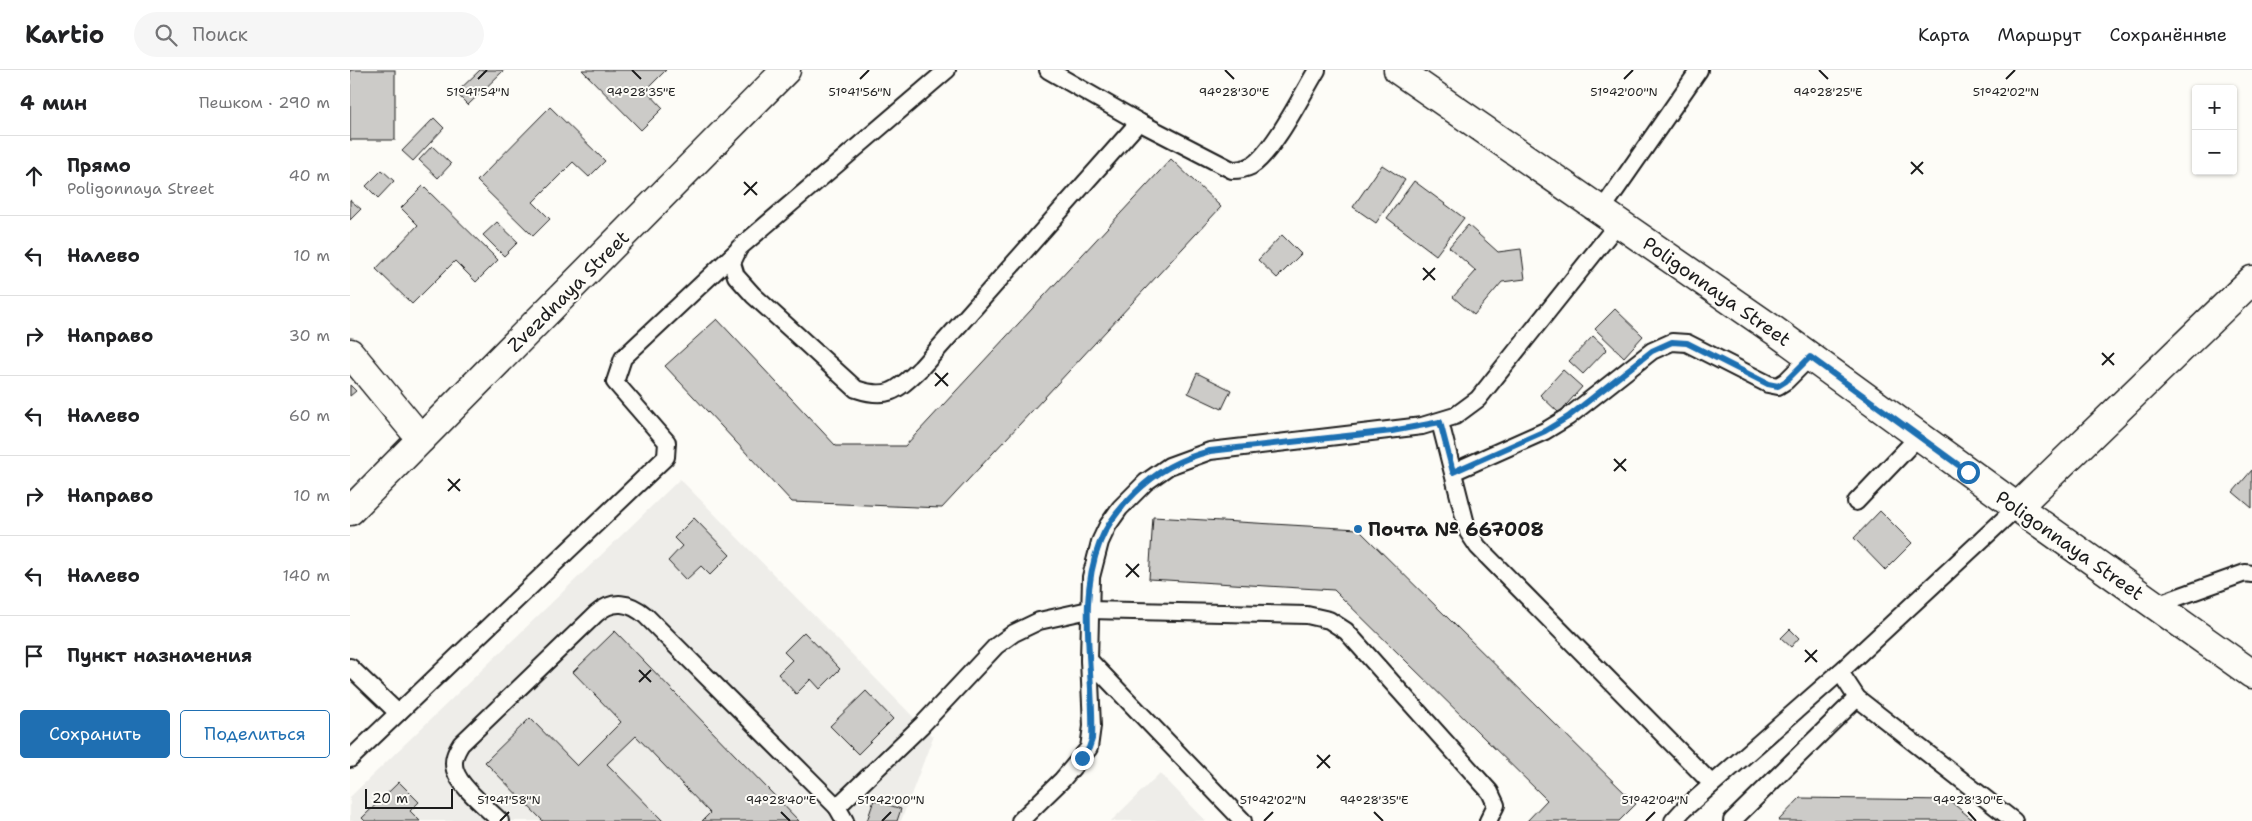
<!DOCTYPE html>
<html lang="ru">
<meta charset="utf-8">
<style>
body{margin:0;font-family:"Shantell Sans",sans-serif;background:#f6f6f6;color:#202124}
.controls{position:absolute;right:15px;top:15px;display:grid;overflow:hidden;border-radius:5px;box-shadow:0 1px 4px #0004}
.controls button{width:45px;height:45px;display:grid;place-items:center;padding:0;border:0;border-bottom:1px solid #e0e0e0;background:#fff;color:#202124;font:25px sans-serif}
.scale{position:absolute;left:15px;bottom:12px;width:88px;box-sizing:border-box;padding-left:5px;border:2px solid #1c1c1c;border-top:0;font-size:14px;line-height:18px;white-space:nowrap;color:#1c1c1c;-webkit-text-stroke:4px #fdfcf7;paint-order:stroke}
.stop{position:absolute;width:15px;height:15px;margin:-11px;border:4px solid #1f6fb2;border-radius:50%;background:#fff}
.stop.end{background:#1f6fb2;border-color:#fff;box-shadow:0 1px 5px #0008}
.list{margin:0;padding:0;list-style:none}
h2{display:flex;justify-content:space-between;align-items:center;height:65px;margin:0;padding:0 20px;font-size:21px}
h2 small{font-size:16px;font-weight:400;color:#757577}
.list li{display:grid;grid-template-columns:32px 1fr auto;gap:15px;align-items:center;box-sizing:border-box;height:80px;padding:0 20px;border-top:1px solid #e0e0e0}
.list b{display:block;font-size:19px;white-space:nowrap}
.list p{margin:0;font-size:16px;white-space:nowrap;color:#757577}
.list em{font-size:16px;font-style:normal;color:#757577}
.actions{display:flex;gap:10px;padding:15px 20px}
.actions a{flex:1;padding:11px 0;border:1px solid #1f6fb2;border-radius:5px;text-align:center;font-size:18px;color:#1f6fb2}
.actions .main{background:#1f6fb2;color:#fff}
.icon{flex:none;width:28px;height:28px;fill:none;stroke:currentColor;stroke-width:2;stroke-linecap:round;stroke-linejoin:round}
.map{position:relative;flex:none;width:1902px;height:751px;overflow:hidden}
header{display:flex;align-items:center;gap:30px;box-sizing:border-box;height:70px;padding:0 25px;background:#fff;border-bottom:1px solid #e0e0e0}
header strong{font-size:24px}
nav{display:flex;gap:28px;margin-inline-start:auto;font-size:18px}
.search{width:350px;height:45px;background:#f6f6f6;display:flex;align-items:center;gap:12px;box-sizing:border-box;padding:0 18px;border-radius:28px;color:#757577;font-size:19px}
main{display:flex}
aside{flex:1;background:#fff}
.map>svg:first-child{display:block}
.built{fill:#eeede9}
.building{fill:#cccbc8;stroke:#1c1c1c}
.lines{fill:none;stroke-linecap:round;stroke-linejoin:round}
.service-casing{stroke:#1c1c1c;stroke-width:20}
.minor-casing{stroke:#1c1c1c;stroke-width:31}
.tertiary-casing{stroke:#1c1c1c;stroke-width:31}
.service{stroke:#fdfcf7;stroke-width:16}
.minor{stroke:#fdfcf7;stroke-width:28}
.tertiary{stroke:#fdfcf7;stroke-width:28}
.route{stroke:#1f6fb2;stroke-width:6}
.ticks{fill:none;stroke:#1c1c1c;stroke-width:2}
.poi-dot{fill:#1f6fb2;stroke:#fdfcf7;stroke-width:2}
.labels{text-anchor:middle;stroke-width:4;stroke-linejoin:round;paint-order:stroke}
.street-label{font-size:19px;fill:#1c1c1c;stroke:#fdfcf7}
.poi-label{font-size:19px;font-weight:bold;fill:#1c1c1c;stroke:#fdfcf7;text-anchor:start}
.ticks-label{font-size:12px;text-anchor:middle;fill:#1c1c1c;stroke:#fdfcf7;stroke-width:4;stroke-linejoin:round;paint-order:stroke}
</style>
<header>
<strong>Kartio</strong>
<div class="search"><svg class="icon" aria-label="search" viewBox="0 0 24 24"><circle cx="10" cy="10" r="6"/><path d="M15 15l6 6"/></svg>Поиск</div>
<nav><a>Карта</a><a>Маршрут</a><a>Сохранённые</a></nav>
</header>
<main>
<aside>
<h2>4 мин<small>Пешком · 290 m</small></h2>
<ul class="list">
<li><svg class="icon" aria-label="ahead" viewBox="0 0 24 24"><path d="M12 20V5M6 11l6-6 6 6"/></svg><div><b>Прямо</b><p>Poligonnaya Street</p></div><em>40 m</em></li>
<li><svg class="icon" aria-label="left" viewBox="0 0 24 24"><path d="M17 20v-9H6M10 6l-5 5 5 5"/></svg><div><b>Налево</b></div><em>10 m</em></li>
<li><svg class="icon" aria-label="right" viewBox="0 0 24 24"><path d="M7 20v-9h11M14 6l5 5-5 5"/></svg><div><b>Направо</b></div><em>30 m</em></li>
<li><svg class="icon" aria-label="left" viewBox="0 0 24 24"><path d="M17 20v-9H6M10 6l-5 5 5 5"/></svg><div><b>Налево</b></div><em>60 m</em></li>
<li><svg class="icon" aria-label="right" viewBox="0 0 24 24"><path d="M7 20v-9h11M14 6l5 5-5 5"/></svg><div><b>Направо</b></div><em>10 m</em></li>
<li><svg class="icon" aria-label="left" viewBox="0 0 24 24"><path d="M17 20v-9H6M10 6l-5 5 5 5"/></svg><div><b>Налево</b></div><em>140 m</em></li>
<li><svg class="icon" aria-label="arrive" viewBox="0 0 24 24"><path d="M6 21V4h12l-3 4 3 4H6"/></svg><div><b>Пункт назначения</b></div></li>
</ul>
<div class="actions"><a class="main">Сохранить</a><a>Поделиться</a></div>
</aside>
<div class="map">
<svg width="1902" height="751" viewBox="0 0 1902 751">
<rect width="100%" height="100%" fill="#fdfcf7"/>
<filter id="ink" filterUnits="userSpaceOnUse"><feTurbulence type="fractalNoise" baseFrequency=".02" numOctaves="2"/><feDisplacementMap in="SourceGraphic" scale="10" xChannelSelector="R" yChannelSelector="G"/><feConvolveMatrix kernelMatrix="1 2 1 2 8 2 1 2 1" color-interpolation-filters="sRGB"/></filter>
<g filter="url(#ink)">
<!-- built -->
<g class="built">
<path d="M330,409l253,258 -32,84h-551v-24z"/>
<path d="M810,703l46,48h-95z"/>
</g>
<!-- building -->
<g class="building">
<rect x="0" y="0" width="45" height="70"/>
<path d="M130,0h24l-36,35 -12,-12z"/>
<path d="M232,0h84l-20,20 17,18 -22,22z"/>
<path d="M200,37l55,54 -16,16 -16,-15 -40,40 17,17 -17,17 -56,-55z"/>
<path d="M84,48l10,10 -31,33 -11,-10z"/>
<path d="M82,76l19,18 -13,14 -19,-18z"/>
<path d="M821,89l50,48 -279,301 -150,-6 -127,-136 52,-47 119,127h69z"/>
<path d="M1032,95l23,15 -29,43 -23,-16z"/>
<path d="M32,100l12,11 -16,17 -12,-12z"/>
<path d="M1064,111l50,37 -28,37 -49,-37z"/>
<path d="M73,116l75,74 -22,22 -21,-21 -43,43 -36,-35 42,-44 -17,-17z"/>
<path d="M0,130l11,9 -11,11z"/>
<path d="M147,152l21,20 -14,14 -21,-21z"/>
<path d="M1118,155l30,27 23,-3 4,30 -23,3 -28,33 -21,-18 23,-26 -27,-24z"/>
<path d="M932,165l19,19 -24,24 -19,-18z"/>
<path d="M1265,239l28,27 -19,21 -29,-28z"/>
<path d="M1243,266l14,13 -24,25 -14,-13z"/>
<path d="M1213,300l19,17 -23,26 -19,-18z"/>
<path d="M847,303l34,17 -9,19 -34,-16z"/>
<path d="M0,315l6,6 -6,5z"/>
<path d="M1902,400v38l-19,-16z"/>
<path d="M1530,441l32,32 -27,27 -31,-32z"/>
<path d="M803,447l205,12 278,275 -17,17h-92l20,-21 -213,-210 -185,-11z"/>
<path d="M344,448l36,37 -20,20 -9,-9 -15,14 -18,-19 14,-15 -8,-8z"/>
<path d="M1440,559l9,9 -8,9 -10,-9z"/>
<path d="M265,561l184,190h-97l8,-8 -74,-77 -29,28 56,57h-120l-58,-59 45,-44 47,48 44,-44 -48,-50z"/>
<path d="M454,562l36,37 -20,20 -9,-10 -15,15 -18,-20 14,-14 -8,-8z"/>
<path d="M516,621l27,28 -35,35 -28,-28z"/>
<path d="M49,712l20,20 -9,9 10,10h-55l-3,-3z"/>
<path d="M1450,728l149,2 25,21h-196z"/>
<path d="M524,730l27,9 -4,12h-30z"/>
</g>
<g class="lines">
<!-- service casing -->
<g class="service-casing">
<g id="service">
<path d="M597,0l-208,178 -7,15 4,13 17,19 103,94c33,11 41,1 65,-21l218,-246"/>
<path d="M698,0l91,52 93,48c7,0 13,-1 19,-4 22,-13 52,-73 66,-96"/>
<path d="M1251,141l98,-141"/>
<path d="M1090,352l28,110 10,15 234,237"/>
<path d="M1103,402l92,-41 23,-14 84,-66 20,-9 15,1 81,41 10,2 8,-5 24,-24"/>
<path d="M1506,432l63,-66"/>
<path d="M1806,535l89,-32 7,1"/>
<path d="M739,590l154,161"/>
<path d="M0,597l48,46"/>
<path d="M1490,602l17,26 157,123"/>
<path d="M0,689l316,-302 1,-15 -52,-60 8,-24 113,-106"/>
<path d="M487,737l8,14"/>
<path d="M150,751c-13,-13 -40,-34 -45,-51 -3,-10 1,-18 6,-26l135,-130c17,-15 34,-12 50,2l191,191 85,-82 74,-79 18,-13 25,-12 50,-11 218,5 22,5 17,11 144,161 6,13 -8,16"/>
<path d="M670,751l42,-41 27,-32 3,-22 -3,-66 2,-83 9,-35 8,-17 12,-17 26,-26 23,-16 41,-15 212,-25 33,-10 23,-17 141,-177"/>
<path d="M1323,751l10,-11 157,-138 177,-165"/>
<path d="M1382,751l125,-123"/>
</g>
</g>
<!-- minor casing -->
<g class="minor-casing">
<g id="minor">
<path d="M0,283l71,86"/>
<path d="M1667,437l235,-227"/>
<path d="M0,441l436,-441"/>
</g>
</g>
<!-- tertiary casing -->
<g class="tertiary-casing">
<path id="tertiary" d="M1048,0l377,261 242,176 235,167"/>
</g>
<!-- service -->
<use href="#service" class="service"/>
<!-- minor -->
<use href="#minor" class="minor"/>
<!-- tertiary -->
<use href="#tertiary" class="tertiary"/>
</g>
</g>
<g class="lines" filter="url(#ink)">
<!-- route -->
<path class="route" d="M732,688l7,-10 3,-9c3,-63 -16,-137 8,-197 7,-19 21,-35 35,-49 22,-22 45,-34 75,-42l182,-20 48,-9 13,50 92,-41 23,-14 84,-66 20,-9 15,1 81,41 10,2 8,-5 24,-24 158,115"/>
</g>
<!-- ticks -->
<path class="ticks" d="M282,0l9,9M875,0l9,9M1469,0l9,9M128,9l9,-9M510,9l9,-9M1274,9l9,-9M1656,9l9,-9M1561,92l12,12M1561,104l12,-12M394,112l13,13M394,125l13,-13M1073,198l12,12M1073,210l12,-12M1752,283l12,12M1752,295l12,-12M585,303l13,13M585,316l13,-13M1264,389l12,12M1264,401l12,-12M98,409l12,12M98,421l12,-12M776,494l13,13M776,507l13,-13M1455,580l12,12M1455,592l12,-12M289,600l12,12M289,612l12,-12M967,685l13,13M967,698l13,-13M431,742l9,9M1024,742l9,9M1618,742l8,9M150,751l9,-9M532,751l9,-9M914,751l9,-9M1296,751l9,-9"/>
<!-- markers -->
<circle class="poi-dot" cx="1008" cy="459" r="5"/>
<g class="labels">
<!-- street labels -->
<g class="street-label">
<text transform="translate(218 221) rotate(-45)" y="7">Zvezdnaya Street</text>
<text transform="translate(1367 221) rotate(35)" y="7">Poligonnaya Street</text>
<text transform="translate(1720 475) rotate(35)" y="7">Poligonnaya Street</text>
</g>
<!-- poi labels -->
<g class="poi-label">
<text x="1018" y="466">Почта № 667008</text>
</g>
</g>
<g class="ticks-label">
<text x="128" y="26">51°41'54"N</text>
<text x="291" y="26">94°28'35"E</text>
<text x="510" y="26">51°41'56"N</text>
<text x="884" y="26">94°28'30"E</text>
<text x="1274" y="26">51°42'00"N</text>
<text x="1478" y="26">94°28'25"E</text>
<text x="1656" y="26">51°42'02"N</text>
<text x="159" y="734">51°41'58"N</text>
<text x="923" y="734">51°42'02"N</text>
<text x="1305" y="734">51°42'04"N</text>
<text x="431" y="734">94°28'40"E</text>
<text x="541" y="734">51°42'00"N</text>
<text x="1024" y="734">94°28'35"E</text>
<text x="1618" y="734">94°28'30"E</text>
</g>
</svg>
<div class="controls">
<button>+</button>
<button>−</button>
</div>
<div class="scale">20 m</div>
<div class="stop" style="left:1618px;top:402px"></div>
<div class="stop end" style="left:732px;top:688px"></div>
</div>
</main>
